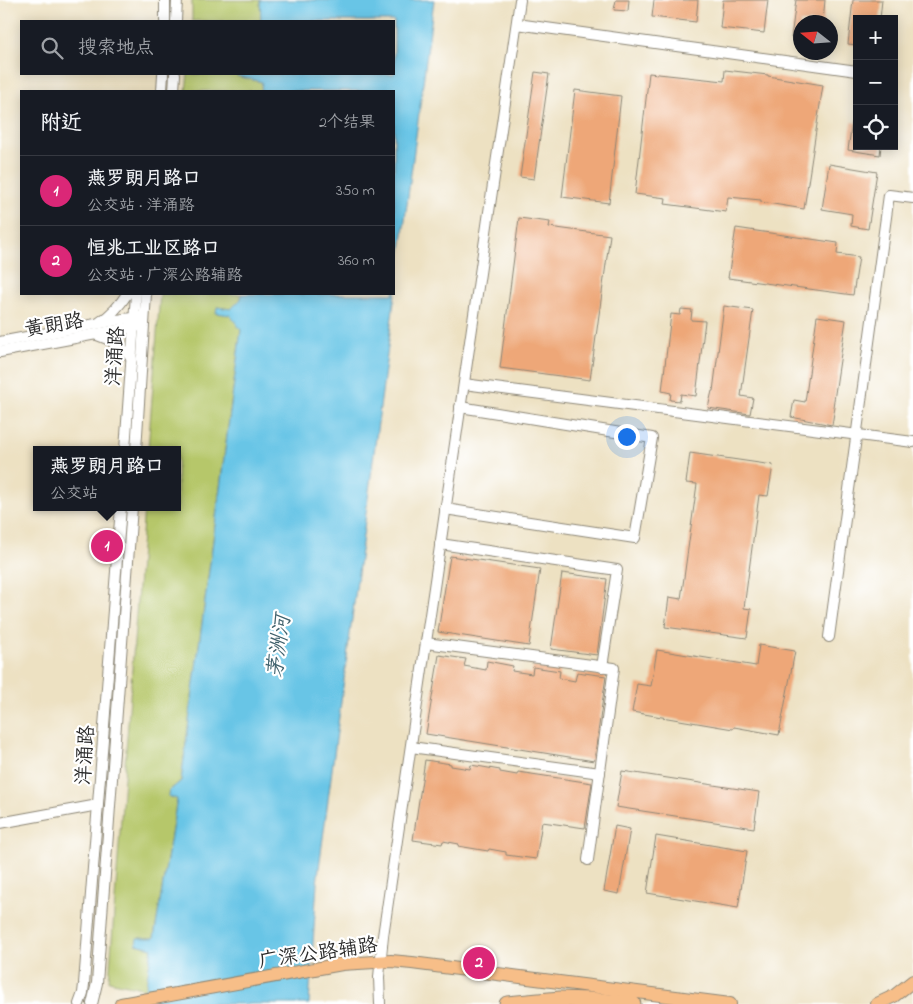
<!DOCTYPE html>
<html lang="zh">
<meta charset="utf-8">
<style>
body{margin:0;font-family:"Indie Flower","LXGW WenKai TC",sans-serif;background:#20242c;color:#f1f3f6}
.controls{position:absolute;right:15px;top:15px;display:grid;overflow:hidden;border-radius:0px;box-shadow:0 2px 12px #0003}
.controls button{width:45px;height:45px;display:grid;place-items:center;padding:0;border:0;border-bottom:1px solid #363941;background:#171b24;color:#f1f3f6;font:25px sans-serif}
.compass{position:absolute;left:793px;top:15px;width:45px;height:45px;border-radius:50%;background:#171b24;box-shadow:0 2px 12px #0003;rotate:287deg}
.you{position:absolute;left:626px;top:436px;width:18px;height:18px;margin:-12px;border:4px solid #fff;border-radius:50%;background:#1a73e8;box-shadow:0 0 0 8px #1a73e833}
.badge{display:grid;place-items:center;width:32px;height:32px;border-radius:50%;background:#db2777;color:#fff;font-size:16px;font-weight:700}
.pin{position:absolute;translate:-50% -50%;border:2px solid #fff;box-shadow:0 1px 5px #0006}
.popup{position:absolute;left:33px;top:446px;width:148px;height:65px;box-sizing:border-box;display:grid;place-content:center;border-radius:0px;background:#171b24;filter:drop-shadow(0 1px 4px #0005);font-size:16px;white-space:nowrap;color:#9ea1a6}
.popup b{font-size:19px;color:#f1f3f6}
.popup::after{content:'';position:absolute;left:50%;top:100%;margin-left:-10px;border:10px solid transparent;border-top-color:#171b24}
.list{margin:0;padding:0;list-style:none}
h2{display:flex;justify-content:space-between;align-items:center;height:65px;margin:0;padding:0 20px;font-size:21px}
h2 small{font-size:16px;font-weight:400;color:#9ea1a6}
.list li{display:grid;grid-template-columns:32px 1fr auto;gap:15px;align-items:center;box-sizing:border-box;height:70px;padding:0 20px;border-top:1px solid #363941}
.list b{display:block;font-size:19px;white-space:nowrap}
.list p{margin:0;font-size:16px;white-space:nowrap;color:#9ea1a6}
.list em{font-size:16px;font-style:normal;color:#9ea1a6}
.icon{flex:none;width:28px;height:28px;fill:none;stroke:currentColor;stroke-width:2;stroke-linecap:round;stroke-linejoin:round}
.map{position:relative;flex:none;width:913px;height:1004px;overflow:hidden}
.search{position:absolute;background:#171b24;box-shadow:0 2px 12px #0003;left:20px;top:20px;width:375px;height:55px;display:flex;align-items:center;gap:12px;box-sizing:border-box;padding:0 18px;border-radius:0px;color:#9ea1a6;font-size:19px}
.panel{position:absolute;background:#171b24;box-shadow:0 2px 12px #0003;left:20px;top:90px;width:375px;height:205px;border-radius:0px}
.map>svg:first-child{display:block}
.green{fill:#b6c76a;stroke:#70794a}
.water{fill:#68c5e6;stroke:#4a7888}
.building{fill:#eea778}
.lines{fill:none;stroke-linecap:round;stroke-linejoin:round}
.minor-casing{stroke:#8c8676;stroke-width:12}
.major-casing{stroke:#8c8676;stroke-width:14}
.highway-casing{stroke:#8c8676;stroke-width:17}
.minor{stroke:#fff;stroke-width:10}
.major{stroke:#f7be88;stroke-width:12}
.highway{stroke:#f7be88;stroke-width:15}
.labels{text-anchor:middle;stroke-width:4.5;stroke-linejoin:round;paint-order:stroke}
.street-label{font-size:20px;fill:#2b2b2b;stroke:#fff}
.water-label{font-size:21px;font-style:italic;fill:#40616c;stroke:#fff}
</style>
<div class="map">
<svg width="913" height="1004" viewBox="0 0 913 1004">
<rect width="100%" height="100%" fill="#fff"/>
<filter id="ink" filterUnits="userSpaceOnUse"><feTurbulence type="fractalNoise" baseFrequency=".02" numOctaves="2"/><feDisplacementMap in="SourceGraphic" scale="10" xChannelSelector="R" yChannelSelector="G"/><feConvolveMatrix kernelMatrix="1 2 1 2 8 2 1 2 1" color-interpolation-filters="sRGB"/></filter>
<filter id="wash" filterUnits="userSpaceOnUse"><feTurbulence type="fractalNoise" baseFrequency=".0096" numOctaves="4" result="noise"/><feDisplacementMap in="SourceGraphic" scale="20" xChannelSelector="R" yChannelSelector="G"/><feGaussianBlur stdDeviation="1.12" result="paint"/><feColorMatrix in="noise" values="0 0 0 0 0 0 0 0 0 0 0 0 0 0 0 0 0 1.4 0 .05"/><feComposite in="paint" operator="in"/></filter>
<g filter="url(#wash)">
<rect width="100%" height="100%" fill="#ede1c2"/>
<!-- green -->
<g class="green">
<path d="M192,0h68l1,21h-69z"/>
<path d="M188,74h49v2l25,6 -1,9h-75z"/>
<path d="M160,294h82l-1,5 -10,10 -14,-2 13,8 11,14 -60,452 -12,10 -1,5 9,3 -23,139h-16l-2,6 16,4 -6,41 -37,-8 35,-474h33v-57h-29z"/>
</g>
<!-- water -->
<path class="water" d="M260,0h174l-117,883 -8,121h-166l9,-56 -16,-4 1,-6h17l23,-139 -9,-3 1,-5 12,-10 60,-451 -11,-15 -14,-2 1,-6 14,2 10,-10 1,-5h152v-203h-133l1,-9 -25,-6v-2h157v-53h-133z"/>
<g id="blocks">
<!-- building -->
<g class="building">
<path d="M616,0h13l-1,11 -14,-1z"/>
<path d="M654,0h44l-2,22 -44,-5z"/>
<path d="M723,0h45l-4,33 -44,-5z"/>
<path d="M796,0h29l-2,22h-23v17l-9,-1z"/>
<path d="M853,0h29l-2,19h-23v26l-9,-1z"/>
<path d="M725,70l43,5v1l55,9 -19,124 -43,-7v-2l-33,-3 -2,15 -61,-8 1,-6 -31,-4 14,-121 75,8z"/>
<path d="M535,72l14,2 -15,105 -14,-2z"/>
<path d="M575,90l46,6 -12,107 -47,-6z"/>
<path d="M852,122l5,1v23h24l-1,9 -32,-5z"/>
<path d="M829,164l48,8 -9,57 -17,-3 1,-12 -30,-5z"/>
<path d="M519,218l31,4 -1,5 61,8 -20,145 -90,-12z"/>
<path d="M736,228l102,15 -1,11 22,3 -6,38 -125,-17z"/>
<path d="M724,306l29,4 -12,86 12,2 -3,16 -42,-6 4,-17h1z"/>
<path d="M681,309l11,1 -1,10 14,1 -9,75 -15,-2 -1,7 -10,-1 1,-7 -9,-2 9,-77 9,1z"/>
<path d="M817,316l29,4 -13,87h2l-3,18 -41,-8 3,-17 11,2z"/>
<path d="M690,453l83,12 -5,31 -9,-1 -15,113 7,1 -4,29 -82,-11 4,-30 12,2 16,-115 -11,-1z"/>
<path d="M450,556l90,13 -11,77 -91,-14z"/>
<path d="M562,573l45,6 -10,76 -46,-6z"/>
<path d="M759,645l36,6 -16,84 -45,-8 -1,2 -101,-17 5,-28 14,2 6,-36 99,16z"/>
<path d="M439,655l27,4 -2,7 22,4 1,-9 26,5 -1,5 20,3 1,-7 27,4 -1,7 16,3 2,-9 29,4 -12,85 -168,-27z"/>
<path d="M425,760l26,4v2l19,3 1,-4 29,5v2l17,3 1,-3 74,11 -7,45 -43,-6 -6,37 -30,-4v-3l-17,-3 -1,2 -30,-5 1,-2 -16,-3 -1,3 -29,-4z"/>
<path d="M622,771l137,21 -5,36 -138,-21z"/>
<path d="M615,826l15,3 -11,65 -15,-3z"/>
<path d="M656,836l91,15 -9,57 -91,-15z"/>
</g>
</g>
</g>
<g filter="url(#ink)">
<use href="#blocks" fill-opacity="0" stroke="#8c8676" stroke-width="1"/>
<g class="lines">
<!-- minor casing -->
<g class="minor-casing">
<g id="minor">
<path d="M165,21v-21"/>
<path d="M176,21l1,-21"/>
<path d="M517,24l340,47"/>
<path d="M162,91l1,-17"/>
<path d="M174,91l1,-17"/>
<path d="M100,322c11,-7 20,-17 27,-28"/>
<path d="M97,335c13,4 26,12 35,24"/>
<path d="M0,342l117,-22 22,-3"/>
<path d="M0,352l139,-26"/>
<path d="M464,384l449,58"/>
<path d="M125,450l11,-156"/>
<path d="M136,450l10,-156"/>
<path d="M445,509l190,29 17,-100 -192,-31"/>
<path d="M440,544l177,26 -15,97"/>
<path d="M829,637l60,-442 24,3"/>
<path d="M426,643l188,25 -26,192"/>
<path d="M411,747l189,26"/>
<path d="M0,823l98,-18"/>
<path d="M79,1004l4,-11 1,-9 37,-477"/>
<path d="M92,1004l5,-21 35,-476"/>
<path d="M380,1004l-1,-27 4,-41 137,-936"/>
</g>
</g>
<!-- major casing -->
<g class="major-casing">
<g id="major">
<path d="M121,1004l221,-40 49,-3 21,2 318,41"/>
<path d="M877,1004l17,-8 19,-15"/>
</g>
</g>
<!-- highway casing -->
<g class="highway-casing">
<path id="highway" d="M507,1004l53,-5 29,1 44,4"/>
</g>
<!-- minor -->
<use href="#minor" class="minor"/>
<!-- major -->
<use href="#major" class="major"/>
<!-- highway -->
<use href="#highway" class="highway"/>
</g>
</g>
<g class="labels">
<!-- street labels -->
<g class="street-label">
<text transform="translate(54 324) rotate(-10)" y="7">黄朗路</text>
<text transform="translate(114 356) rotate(-86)" y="7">洋涌路</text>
<text transform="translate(84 755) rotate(-86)" y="7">洋涌路</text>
<text transform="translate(318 952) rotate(-8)" y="7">广深公路辅路</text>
</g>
<!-- water labels -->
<g class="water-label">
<text transform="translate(278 646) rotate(-82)" y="7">茅洲河</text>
</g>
</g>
</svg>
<div class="controls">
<button>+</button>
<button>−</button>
<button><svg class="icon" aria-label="locate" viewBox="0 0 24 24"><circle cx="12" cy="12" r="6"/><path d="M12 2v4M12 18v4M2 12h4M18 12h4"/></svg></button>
</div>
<svg class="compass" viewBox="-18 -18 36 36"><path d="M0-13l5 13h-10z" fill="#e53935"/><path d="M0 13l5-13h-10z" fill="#9ea1a6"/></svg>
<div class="you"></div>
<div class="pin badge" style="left:107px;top:546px">1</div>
<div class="popup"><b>燕罗朗月路口</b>公交站</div>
<div class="pin badge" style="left:479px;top:963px">2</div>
<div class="search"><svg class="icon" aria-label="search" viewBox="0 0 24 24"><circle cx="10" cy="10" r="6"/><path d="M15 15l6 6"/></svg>搜索地点</div>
<section class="panel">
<h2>附近<small>2个结果</small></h2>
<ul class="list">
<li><span class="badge">1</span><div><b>燕罗朗月路口</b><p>公交站 · 洋涌路</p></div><em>350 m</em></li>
<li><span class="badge">2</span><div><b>恒兆工业区路口</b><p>公交站 · 广深公路辅路</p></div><em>360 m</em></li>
</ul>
</section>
</div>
